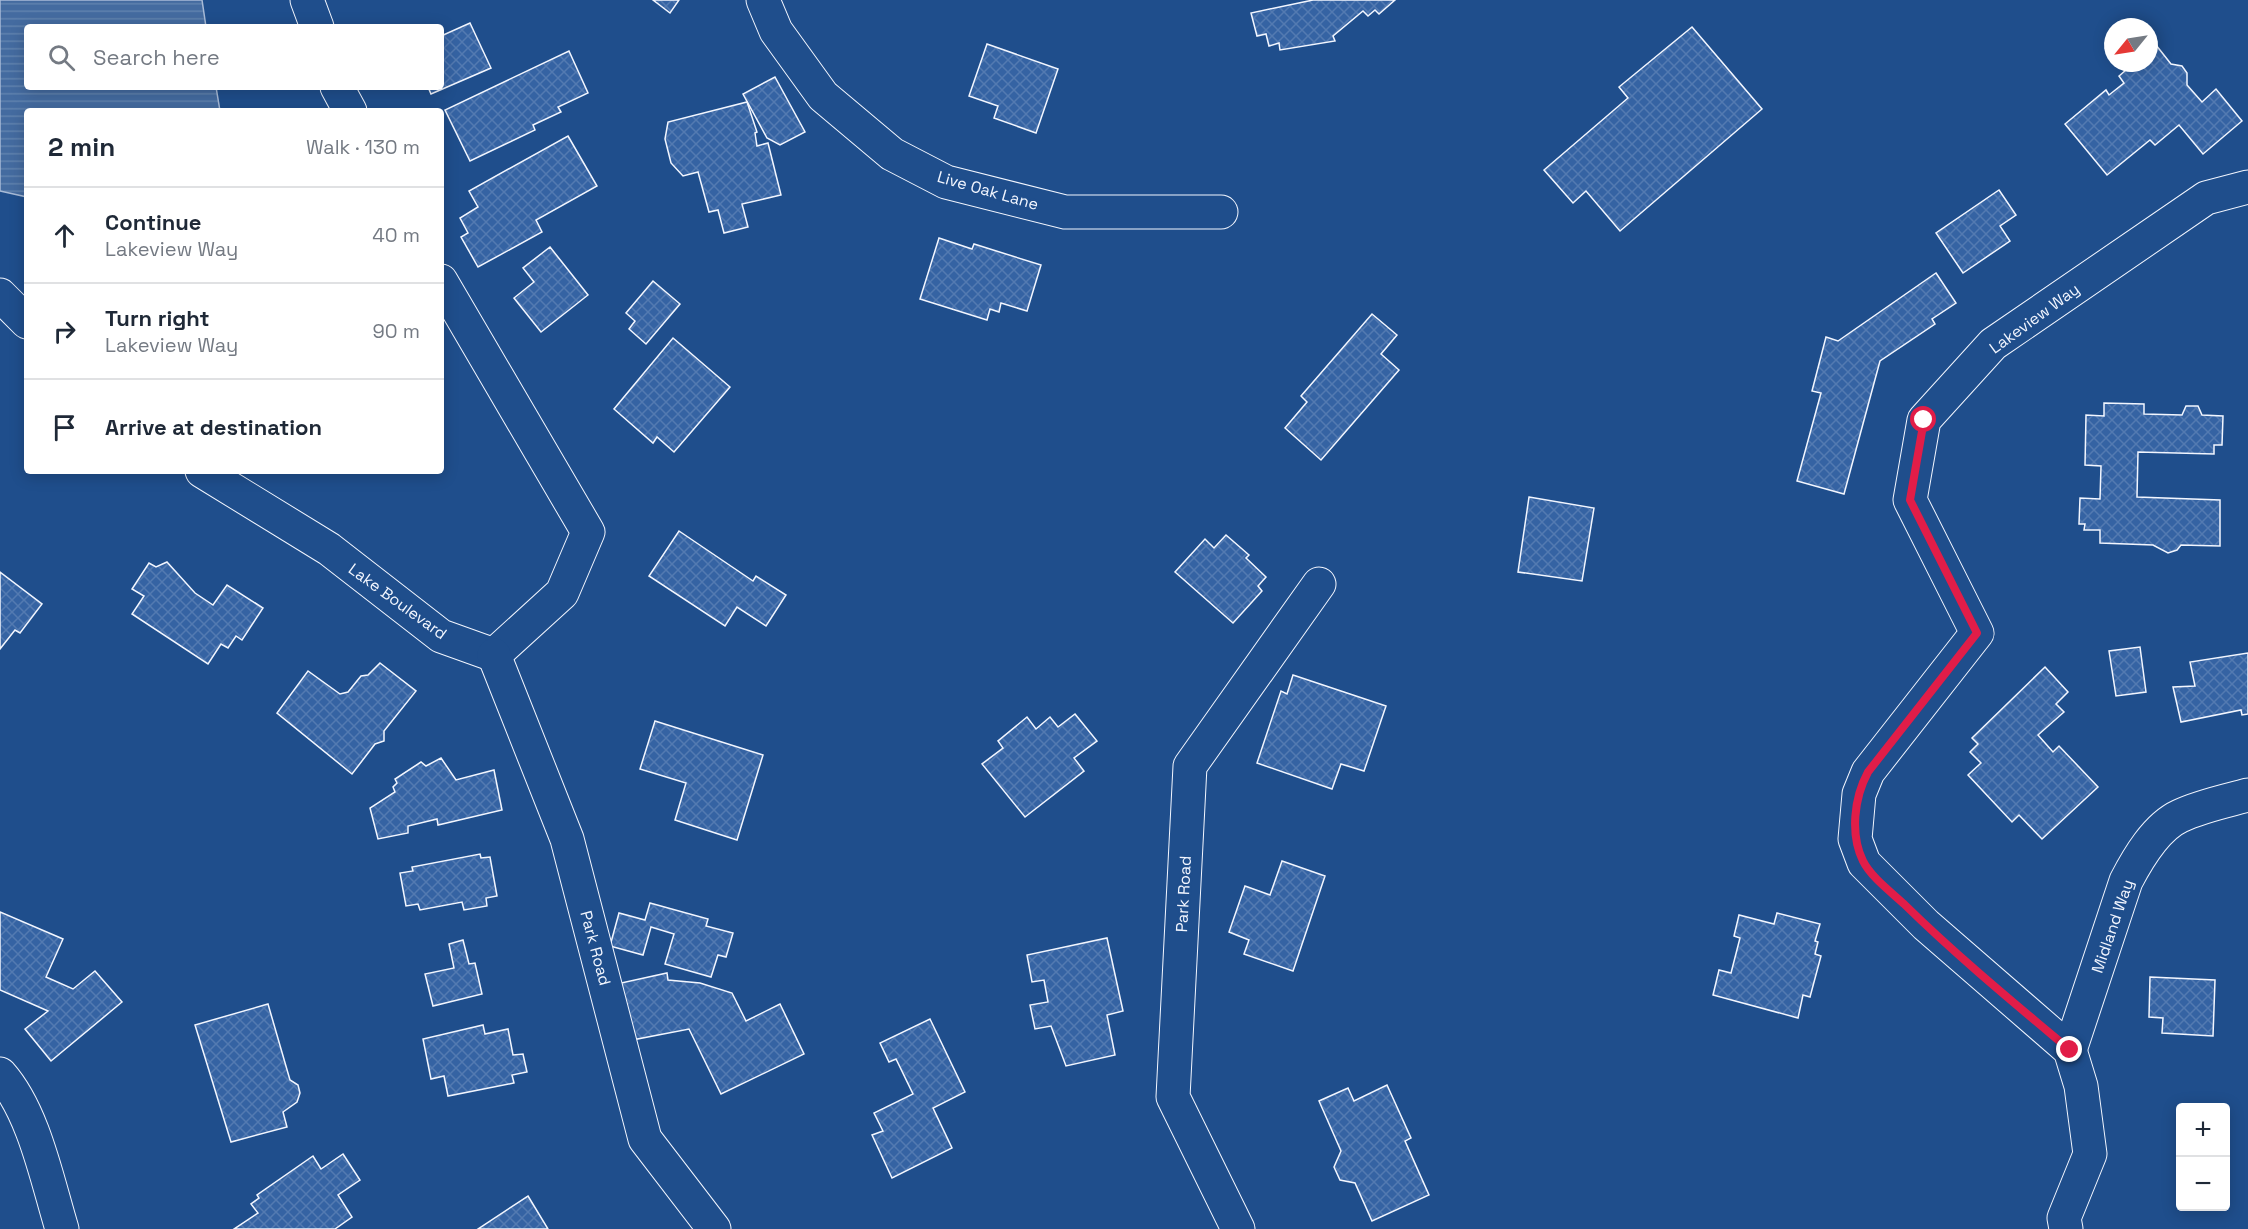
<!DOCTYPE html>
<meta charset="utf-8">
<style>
body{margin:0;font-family:"Space Grotesk",sans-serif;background:#f6f6f7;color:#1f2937}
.controls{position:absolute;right:18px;bottom:18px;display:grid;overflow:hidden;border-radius:6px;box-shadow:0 3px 15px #0003}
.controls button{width:54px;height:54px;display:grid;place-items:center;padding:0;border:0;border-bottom:2px solid #e0e1e3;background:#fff;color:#1f2937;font:30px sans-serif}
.compass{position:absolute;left:2104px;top:18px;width:54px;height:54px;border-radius:50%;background:#fff;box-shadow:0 3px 15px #0003;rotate:240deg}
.stop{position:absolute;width:18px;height:18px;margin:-14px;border:4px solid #e11d48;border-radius:50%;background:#fff}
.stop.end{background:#e11d48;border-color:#fff;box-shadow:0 2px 6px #0008}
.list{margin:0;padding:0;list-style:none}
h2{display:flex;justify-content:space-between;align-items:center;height:78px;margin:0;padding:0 24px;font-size:26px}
h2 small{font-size:20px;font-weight:400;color:#747a83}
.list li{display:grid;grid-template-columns:39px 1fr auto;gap:18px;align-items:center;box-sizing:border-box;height:96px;padding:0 24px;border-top:2px solid #e0e1e3}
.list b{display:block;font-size:22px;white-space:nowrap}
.list p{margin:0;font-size:20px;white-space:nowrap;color:#747a83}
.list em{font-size:20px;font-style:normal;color:#747a83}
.icon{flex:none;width:33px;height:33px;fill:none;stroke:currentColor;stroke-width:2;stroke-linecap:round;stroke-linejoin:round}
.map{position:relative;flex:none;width:2248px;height:1229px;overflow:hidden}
.search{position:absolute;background:#fff;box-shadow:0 3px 15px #0003;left:24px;top:24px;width:420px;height:66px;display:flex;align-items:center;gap:15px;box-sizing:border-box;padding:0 21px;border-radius:6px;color:#747a83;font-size:22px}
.panel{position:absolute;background:#fff;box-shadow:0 3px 15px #0003;left:24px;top:108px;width:420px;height:366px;border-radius:6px}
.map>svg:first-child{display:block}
.water{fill:url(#water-rules);stroke:#a8bbd7;stroke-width:1.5}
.building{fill:url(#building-cross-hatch);stroke:#f2f6ff;stroke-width:1.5}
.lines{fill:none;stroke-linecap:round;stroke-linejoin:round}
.minor-casing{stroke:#f2f6ff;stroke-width:35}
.minor{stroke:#1f4e8c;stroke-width:33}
.route{stroke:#e11d48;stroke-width:8}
.labels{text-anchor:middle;stroke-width:4.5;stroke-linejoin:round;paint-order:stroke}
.street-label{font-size:16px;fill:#f2f6ff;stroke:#1f4e8c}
</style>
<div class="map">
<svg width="2248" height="1229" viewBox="0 0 2248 1229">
<defs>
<pattern id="water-rules" width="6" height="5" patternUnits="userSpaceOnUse" patternTransform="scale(1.5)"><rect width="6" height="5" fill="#446ba0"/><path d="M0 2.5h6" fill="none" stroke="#5f81ae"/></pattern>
<pattern id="building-cross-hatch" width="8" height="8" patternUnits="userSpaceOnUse" patternTransform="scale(1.5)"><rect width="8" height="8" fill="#3563a3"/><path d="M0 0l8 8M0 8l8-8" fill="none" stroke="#537ab1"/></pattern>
</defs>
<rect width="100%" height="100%" fill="#1f4e8c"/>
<!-- water -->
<path class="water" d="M0,0h202l4,27h-179v60h189l4,24h-193v86l-27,-6z"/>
<!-- building -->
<g class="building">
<path d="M653,0h26l-9,13z"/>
<path d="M1313,0h82l-16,14 -4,-4 -7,6 -5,-5 -30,25 2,5 -55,9 -1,-7 -10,3 -3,-12 -9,2 -6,-23z"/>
<path d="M470,23l21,45 -60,26 -3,-7h13v-51z"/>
<path d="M1692,27l70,82 -142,122 -34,-40 -13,12 -29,-33 84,-72 -9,-11z"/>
<path d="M987,44l71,25 -22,64 -42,-15 4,-12 -29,-10z"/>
<path d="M2156,45l15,19 11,2 5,7v12l15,17 14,-13 26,32 -39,33 -24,-29 -24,20 -5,-5 -43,35 -42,-51 41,-34 3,5 15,-12 -5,-7 15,-13h15v-12z"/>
<path d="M569,51l19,42 -30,14 3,5 -28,13 2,5 -65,31 -25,-51z"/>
<path d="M775,77l30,55 -25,13 -13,-7 -24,-44z"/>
<path d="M747,102l10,30 -2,1 2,13 11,-3 13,52 -39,9 6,23 -24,6 -6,-23 -9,2 -11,-40 -15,4 -12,-13 -6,-24 3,-17z"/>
<path d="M568,136l29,50 -61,34 6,12 -64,35 -17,-30 7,-4 -8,-15 18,-11 -9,-16z"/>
<path d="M1999,190l17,25 -16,11 10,15 -47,32 -27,-40z"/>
<path d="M939,238l33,11 2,-5 67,21 -14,46 -26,-8 -2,9 -9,-3 -3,11 -67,-21z"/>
<path d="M550,247l38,48 -47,37 -27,-34 20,-16 -11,-14z"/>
<path d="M1936,273l20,30 -24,16 3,5 -55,37 -36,133 -47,-13 24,-88 -9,-2 14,-54 12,4z"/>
<path d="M653,281l27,23 -34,40 -17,-15 6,-8 -9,-8z"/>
<path d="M1372,314l25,21 -16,19 18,16 -78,90 -36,-32 22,-26 -6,-6z"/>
<path d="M673,338l57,49 -56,65 -17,-15 -4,6 -39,-34z"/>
<path d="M2104,403l40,1v10l38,1 4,-9h12l4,9 21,1 -1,29h-8v9l-76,-2 -1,45 83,3v46l-39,-1 -4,5 -9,3 -15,-8 -53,-2v-13h-16l1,-6h-6l1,-26 20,1 1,-33 -16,-1 1,-50 18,1z"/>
<path d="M1529,497l65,11 -12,73 -64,-9z"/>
<path d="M679,531l74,50 3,-5 30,19 -20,31 -29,-19 -12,19 -76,-50z"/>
<path d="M1226,535l23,20 -3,3 20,19 -8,9 4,5 -29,32 -58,-51 30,-33 9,9z"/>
<path d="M167,562l28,31 18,12 14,-20 36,23 -21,32 -6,-4 -8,12 -7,-4 -13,20 -76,-50 12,-18 -12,-7 17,-26 7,4z"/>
<path d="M0,572l42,32 -22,29 -5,-3 -15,19z"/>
<path d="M2140,647l6,45 -30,4 -7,-45z"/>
<path d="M2248,653v61l-6,1 -1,-5 -60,12 -8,-35 22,-1 -5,-24z"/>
<path d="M380,663l36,28 -32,40v10l-9,3 -23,30 -75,-61 31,-42 32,23 8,-2 13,-16 7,-1z"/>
<path d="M2045,667l23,25 -12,12 8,8 -26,23 15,17 6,-6 39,41 -56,52 -23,-24 -7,7 -44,-47 13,-12 -11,-11 8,-8 -6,-6z"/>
<path d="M1293,675l93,31 -22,65 -23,-7 -9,25 -75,-26 24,-72 6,3z"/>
<path d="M1075,714l22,27 -23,17 10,13 -59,46 -43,-53 21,-16 -5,-7 29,-24 9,12 14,-12 8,10z"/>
<path d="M655,721l108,34 -26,85 -62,-20 11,-37 -46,-14z"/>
<path d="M441,758l15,22 38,-10 8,40 -64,15 -1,-6 -29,7v7l-30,6 -8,-31 25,-16 -2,-5 4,-4 -2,-4 26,-17 5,4z"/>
<path d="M480,854l1,4 9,-1 7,39 -11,2 1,8 -23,4 -2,-8 -42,8 -2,-6 -12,2 -6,-33 13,-2 -1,-4z"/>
<path d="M1282,861l43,15 -32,95 -49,-17 5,-14 -20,-8 16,-46 25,9z"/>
<path d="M650,903l58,16 -2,7 27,7 -7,24 -8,-2 -7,22 -46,-13 9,-30 -23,-7 -8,28 -33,-9 9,-33 26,7z"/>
<path d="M0,912l63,27 -17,38 27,12 22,-18 27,31 -71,59 -26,-32 23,-18 -48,-21z"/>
<path d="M1777,913l43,11 -5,17 3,1 -3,12 6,2 -11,41 -7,-2 -5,23 -85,-23 6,-25 12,3 9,-35 -6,-2 5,-21 35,9z"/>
<path d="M1107,938l16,73 -16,4 8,40 -49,11 -15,-40 -16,3 -5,-24 18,-3 -4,-22 -12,2 -5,-27z"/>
<path d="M463,940l6,24 6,-1 7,31 -49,12 -8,-32 29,-6 -5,-24z"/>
<path d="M667,973l1,7 32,3 32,10 14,28 34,-17 24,50 -83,40 -32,-65 -57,11 -11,-57z"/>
<path d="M2150,977l65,3 -2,56 -51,-3 1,-15 -14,-1z"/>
<path d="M268,1004l22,76 8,5 2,8 -3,9 -14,10 4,15 -56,15 -36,-117z"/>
<path d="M930,1019l35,73 -32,16 19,40 -60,30 -20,-43 11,-4 -9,-18 39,-19 -17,-35 -7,3 -9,-19z"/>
<path d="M483,1025l2,9 23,-5 5,26 10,-1 4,18 -15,3 2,8 -66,13 -4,-20 -13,3 -8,-40z"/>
<path d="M1387,1085l24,53 -6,3 24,54 -57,26 -17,-38 -15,-3 -6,-13 7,-16 -22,-50 29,-13 6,13z"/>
<path d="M343,1154l17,26 -22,15 14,22 -17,12h-101l24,-16 -7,-9 8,-6 -2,-3 56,-39 8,13z"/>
<path d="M528,1196l20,33h-70z"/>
</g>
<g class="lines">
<!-- minor casing -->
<g class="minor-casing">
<g id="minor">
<path d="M307,0l10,27"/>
<path d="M763,0l13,31 47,65 69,58 54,28 119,30h156"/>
<path d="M337,87l13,24"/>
<path d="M0,295l27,27"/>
<path d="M202,471l127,78 112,87 53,19 68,-62 26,-61 -147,-251"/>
<path d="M494,655l73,184 78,300 69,90"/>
<path d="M2070,1050l56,-169c12,-23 30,-54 54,-65 21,-10 46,-15 68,-21"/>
<path d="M0,1074c34,38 47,106 62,155"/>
<path d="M1238,1229l-65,-132 17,-331 129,-182"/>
<path d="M2066,1229l-2,-11 26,-64 -9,-68 -11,-36 -144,-125 -62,-62 -9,-24 4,-45 9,-22 109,-139 -67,-133 14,-80 69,-76 213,-146 42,-11"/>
</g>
</g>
<!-- minor -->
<use href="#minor" class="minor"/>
</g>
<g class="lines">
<!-- route -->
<path class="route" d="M1924,420l-14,80 67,133 -109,139c-14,26 -18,62 -5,89 8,16 28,31 41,43 53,52 110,99 166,146"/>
</g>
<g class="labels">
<!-- street labels -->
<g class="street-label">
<text transform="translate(988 190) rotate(16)" y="6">Live Oak Lane</text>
<text transform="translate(2034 318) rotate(-36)" y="6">Lakeview Way</text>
<text transform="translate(398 601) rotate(36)" y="6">Lake Boulevard</text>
<text transform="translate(1183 894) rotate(-87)" y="6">Park Road</text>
<text transform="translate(2112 926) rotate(-71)" y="6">Midland Way</text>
<text transform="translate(596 948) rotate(75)" y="6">Park Road</text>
</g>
</g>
</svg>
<div class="controls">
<button>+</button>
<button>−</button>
</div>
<svg class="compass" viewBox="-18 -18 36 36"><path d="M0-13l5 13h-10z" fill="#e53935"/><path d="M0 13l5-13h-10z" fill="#747a83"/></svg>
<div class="stop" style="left:1924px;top:420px"></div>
<div class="stop end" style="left:2070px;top:1050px"></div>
<div class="search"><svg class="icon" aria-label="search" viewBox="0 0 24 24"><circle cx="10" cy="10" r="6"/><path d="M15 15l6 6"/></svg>Search here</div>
<section class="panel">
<h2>2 min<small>Walk · 130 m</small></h2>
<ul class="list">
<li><svg class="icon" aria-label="ahead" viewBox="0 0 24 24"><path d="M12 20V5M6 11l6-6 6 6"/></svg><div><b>Continue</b><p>Lakeview Way</p></div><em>40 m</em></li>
<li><svg class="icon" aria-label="right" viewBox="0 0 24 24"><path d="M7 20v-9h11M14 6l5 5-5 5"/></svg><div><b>Turn right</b><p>Lakeview Way</p></div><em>90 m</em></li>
<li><svg class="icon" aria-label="arrive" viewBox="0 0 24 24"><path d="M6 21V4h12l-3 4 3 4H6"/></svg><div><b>Arrive at destination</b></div></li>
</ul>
</section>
</div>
